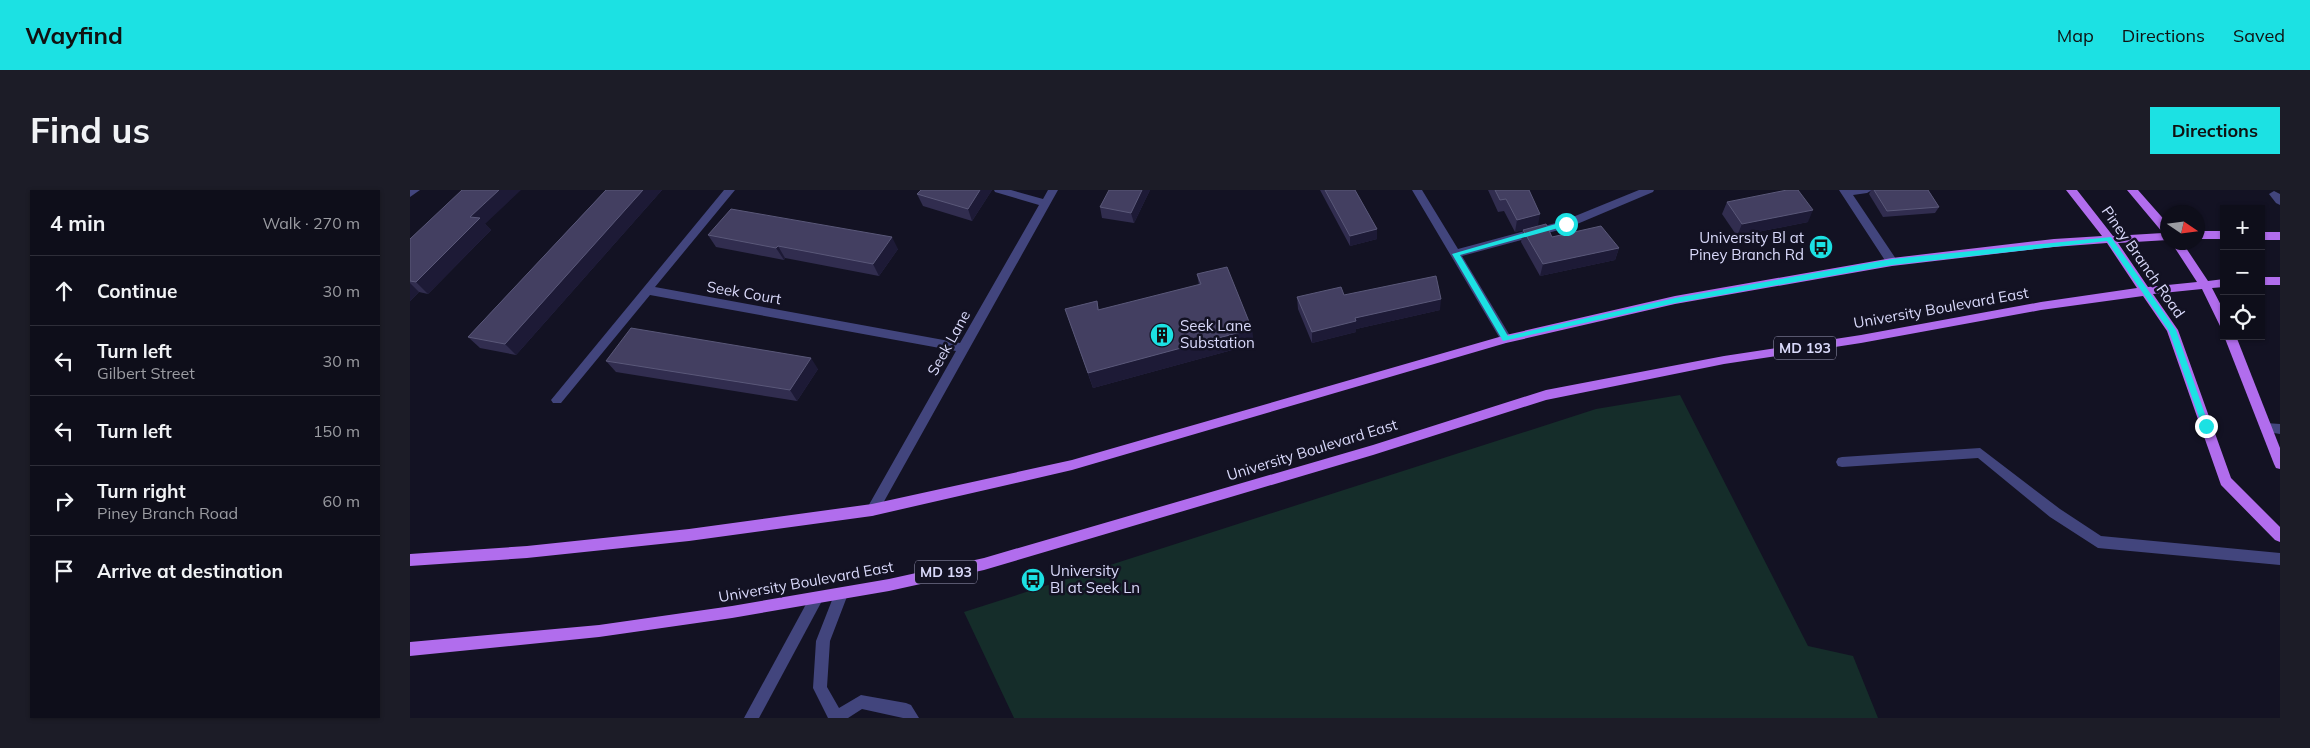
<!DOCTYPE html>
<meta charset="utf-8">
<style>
body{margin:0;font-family:Mulish,sans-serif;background:#1c1c27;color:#f1f3f6}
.controls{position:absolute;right:15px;top:15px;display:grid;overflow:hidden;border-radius:0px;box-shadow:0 1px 4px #0004}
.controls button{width:45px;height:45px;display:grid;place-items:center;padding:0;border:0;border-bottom:1px solid #2e2e39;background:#0e0e1a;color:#f1f3f6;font:25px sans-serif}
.compass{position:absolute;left:1750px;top:15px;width:45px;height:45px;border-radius:50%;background:#0e0e1a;box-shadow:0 1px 4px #0004;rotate:103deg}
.stop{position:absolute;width:15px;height:15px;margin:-11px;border:4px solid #1ce1e3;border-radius:50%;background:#fff}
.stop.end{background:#1ce1e3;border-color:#fff;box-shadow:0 1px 5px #0008}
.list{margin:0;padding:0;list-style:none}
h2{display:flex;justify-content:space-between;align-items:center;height:65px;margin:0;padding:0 20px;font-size:21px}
h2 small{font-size:16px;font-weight:400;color:#9b9ca2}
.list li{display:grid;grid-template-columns:32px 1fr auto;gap:15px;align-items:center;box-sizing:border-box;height:70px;padding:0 20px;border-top:1px solid #2e2e39}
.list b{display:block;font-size:19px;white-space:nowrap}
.list p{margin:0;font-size:16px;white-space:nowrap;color:#9b9ca2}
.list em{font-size:16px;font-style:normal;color:#9b9ca2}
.icon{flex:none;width:28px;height:28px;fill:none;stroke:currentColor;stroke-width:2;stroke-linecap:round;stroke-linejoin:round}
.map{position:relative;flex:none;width:1870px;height:528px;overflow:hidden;border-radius:0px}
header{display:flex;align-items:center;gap:30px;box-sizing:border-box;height:70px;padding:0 25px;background:#1ce1e3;color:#111}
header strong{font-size:24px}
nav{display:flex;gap:28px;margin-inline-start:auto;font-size:18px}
.intro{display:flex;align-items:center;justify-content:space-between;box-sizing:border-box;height:120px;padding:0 30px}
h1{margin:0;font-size:35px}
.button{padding:12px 22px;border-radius:0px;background:#1ce1e3;color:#111;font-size:18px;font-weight:700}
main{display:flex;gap:30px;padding:0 30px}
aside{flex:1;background:#0e0e1a;border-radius:0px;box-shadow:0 1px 4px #0004}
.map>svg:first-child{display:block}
.green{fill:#152d2a}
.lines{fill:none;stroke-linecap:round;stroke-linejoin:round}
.minor{fill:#42457d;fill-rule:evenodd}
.major{fill:#b16ded;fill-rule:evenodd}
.wall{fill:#312d4f}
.shaded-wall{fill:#1d1a36}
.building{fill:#433f61;stroke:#5a5879}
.route{fill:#1ce1e3}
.labels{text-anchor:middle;stroke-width:5;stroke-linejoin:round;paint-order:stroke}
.shield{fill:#131223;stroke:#9e9dba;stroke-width:1}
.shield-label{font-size:14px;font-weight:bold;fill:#d9d9fa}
.poi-label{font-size:15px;fill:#d9d9fa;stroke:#131223;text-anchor:start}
.street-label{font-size:15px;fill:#d9d9fa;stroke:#131223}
</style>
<header>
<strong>Wayfind</strong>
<nav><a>Map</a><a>Directions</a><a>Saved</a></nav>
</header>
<div class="intro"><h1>Find us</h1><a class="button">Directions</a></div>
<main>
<aside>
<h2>4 min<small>Walk · 270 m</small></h2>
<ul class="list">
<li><svg class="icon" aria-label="ahead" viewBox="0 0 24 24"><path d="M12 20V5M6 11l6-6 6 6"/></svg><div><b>Continue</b></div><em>30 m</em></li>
<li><svg class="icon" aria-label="left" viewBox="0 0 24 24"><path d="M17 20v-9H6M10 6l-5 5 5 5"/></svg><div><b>Turn left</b><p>Gilbert Street</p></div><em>30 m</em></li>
<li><svg class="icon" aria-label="left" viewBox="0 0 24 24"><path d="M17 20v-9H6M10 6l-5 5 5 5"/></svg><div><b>Turn left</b></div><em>150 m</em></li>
<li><svg class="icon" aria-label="right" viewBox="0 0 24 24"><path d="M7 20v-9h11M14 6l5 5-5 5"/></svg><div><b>Turn right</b><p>Piney Branch Road</p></div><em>60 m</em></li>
<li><svg class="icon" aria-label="arrive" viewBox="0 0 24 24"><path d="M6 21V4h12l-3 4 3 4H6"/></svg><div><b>Arrive at destination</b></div></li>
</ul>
</aside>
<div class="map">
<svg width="1870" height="528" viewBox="0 0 1870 528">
<rect width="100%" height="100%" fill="#131223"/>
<!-- green -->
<path class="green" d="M1270,205l128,251 45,10 25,62h-864l-50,-106 632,-203z"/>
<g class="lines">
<!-- minor -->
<g class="minor">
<path d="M0,0h10l-10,7z"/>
<path d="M314,0h11l-80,97 305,56 79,-138 -44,-13 -1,-2h17l32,9 5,-9h10l-181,324 -5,2 -5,-2 -1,-4 90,-159 -306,-56 -89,108h-8l-2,-3z"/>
<path d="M1002,0h10l36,59 105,-28 76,-31h15l-1,2 -83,35 -108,29 50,83 -6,4 -4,-1z"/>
<path d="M1429,0h33l-5,3 -14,2 43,64 1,3 -1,3h-8z"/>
<path d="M1864,1l6,3v11l-4,-2 -7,-9z"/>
<path d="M1856,233l14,1v10l-18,-3 -2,-3 2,-3z"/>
<path d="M1570,258l80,61 41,27 179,17v12l-182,-17 -48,-31 -72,-59 -136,9 -4,-1 -2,-4 2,-4 4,-1z"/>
<path d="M431,398l5,2 2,4 -18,47 -3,46 12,21 22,-13 45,8 5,2 8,13h-16l-41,-9 -14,9h-20l-15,-30 3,-47 20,-51z"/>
<path d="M406,403l5,2 2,4 -64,119h-15l67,-123z"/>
</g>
<!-- major -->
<g class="major">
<path d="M1656,0h11l36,46 50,-3 -36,-43h11l30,34v16l-50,3 30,44 49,-5 -26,-40h11l26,39 16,-2v8l-12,1 12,23v16l-4,-1 -18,-37 -49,5 25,36 53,148 49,49v15l-5,-2 -54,-55 -54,-154 -24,-35 -102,14 -180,33 -137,21 -178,36 -173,55 -389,115 -95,21 -157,27 -133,19 -189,19v-14l189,-17 133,-19 157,-27 95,-21 389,-113 173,-55 178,-34 137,-21 180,-33 96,-14 -30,-45 -53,4 -162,19 -217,38 -169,39 -434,127 -200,46 -183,25 -162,17 -117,8v-12l117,-8 162,-17 183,-25 200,-44 434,-125 169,-39 217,-38 162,-19 48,-3z"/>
<rect x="1788" y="41" width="26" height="8"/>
<rect x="1851" y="42" width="19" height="8"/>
<rect x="1851" y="87" width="19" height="8"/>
<path d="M1814,146h12l44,112v21l-4,-1 -2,-4z"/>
</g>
</g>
<!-- wall -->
<g class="wall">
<path d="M196,0h56l-146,165 -36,-7 -12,-11z"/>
<path d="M511,0h71l-20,31 -49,-15 -6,-12z"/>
<path d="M740,0l-16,33 -32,-5 -2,-11z"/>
<path d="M910,0h35l22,39v10l-27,7z"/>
<path d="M1078,0h41l9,36 -23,6 -11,-21 -6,1z"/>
<path d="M1461,0h57l11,17 -4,6 -52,4 -14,-23z"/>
<path d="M1317,12l81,20 -71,14 -15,-22z"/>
<path d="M75,34l6,6 -63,64 -9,-2 -9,9v-62z"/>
<path d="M1113,40l29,7 67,11 -4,12 -75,16 -19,-34z"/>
<path d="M298,45l190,14 -19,27 -94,-18 -1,2 -68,-13z"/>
<path d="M787,84l57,70 -161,44 -28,-79 32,-8 2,9 100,-25z"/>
<path d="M934,105l96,15 -84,19v3l-44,11 -14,-34 -1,-12z"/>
<path d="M196,171l212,8 -21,32 -181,-29z"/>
</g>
<!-- shaded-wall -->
<g class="shaded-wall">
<path d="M89,0h22l-36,34 6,6 -63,64 -12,-12 54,-65z"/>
<path d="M233,0h19l-146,165 -11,-11z"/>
<path d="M570,0h12l-20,31 -4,-12z"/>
<path d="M732,0h8l-16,33 -3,-10z"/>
<path d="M1403,20l-5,12 -71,14 5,-12z"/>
<path d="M1130,24l-2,12 -23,6 2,-12z"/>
<path d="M967,39v10l-27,7v-10z"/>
<path d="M482,47l6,12 -19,27 -6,-12z"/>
<path d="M368,56l7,12 -1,2 -8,-12z"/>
<path d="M1209,58l-4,12 -75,16 3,-12z"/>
<path d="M0,93l9,9 -9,9z"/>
<path d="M1031,109l-1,11 -84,19v3l-44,11v-11l43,-14z"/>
<path d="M842,139l2,15 -161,44 -5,-15z"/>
<path d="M401,168l7,11 -21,32 -7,-11z"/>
</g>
<!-- building -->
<g class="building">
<path d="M52,0h37l-29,27 10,1 -64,64 -6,-1v-42z"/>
<path d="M196,0h37l-138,154 -37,-7z"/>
<path d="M511,0h59l-12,19 -51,-15z"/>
<path d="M699,0h33l-11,23 -31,-6z"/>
<path d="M915,0h30l22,39 -27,7z"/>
<path d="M1085,0h34l11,24 -23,6 -11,-21 -6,1z"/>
<path d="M1377,0h11l15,20 -71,14 -15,-22z"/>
<path d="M1464,0h54l11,17 -52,4z"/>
<path d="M321,19l161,28 -19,27 -95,-18 -2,2 -68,-13z"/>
<path d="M1136,34l6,13 49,-11 18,22 -76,16 -20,-34z"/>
<path d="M817,77l25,62 -164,44 -23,-64 32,-8 1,9 103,-26 -4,-10z"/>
<path d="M1026,86l5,23 -86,19 1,3 -44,11 -15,-35 44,-10 3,8z"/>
<path d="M221,138l180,30 -21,32 -184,-29z"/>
</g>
<!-- route -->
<path class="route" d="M1156,31l3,1v3l-109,30 48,81 167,-38 217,-39 219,-22 65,93 33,96 -3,3 -4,-3 -33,-95 -62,-90 -215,24 -217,38 -172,38 -51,-87z"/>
<!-- icons -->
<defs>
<g id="bus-disc" transform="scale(1.25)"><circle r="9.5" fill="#1ce1e3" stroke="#131223"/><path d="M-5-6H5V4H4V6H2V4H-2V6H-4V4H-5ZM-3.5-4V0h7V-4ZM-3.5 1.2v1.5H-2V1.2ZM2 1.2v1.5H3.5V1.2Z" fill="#111"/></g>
<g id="building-disc" transform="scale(1.25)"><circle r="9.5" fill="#1ce1e3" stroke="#131223"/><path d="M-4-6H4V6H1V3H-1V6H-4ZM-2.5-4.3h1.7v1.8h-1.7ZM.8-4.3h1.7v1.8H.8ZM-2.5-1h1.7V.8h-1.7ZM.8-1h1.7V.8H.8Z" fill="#111"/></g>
</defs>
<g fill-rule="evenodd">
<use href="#bus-disc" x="1411" y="57"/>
<use href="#building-disc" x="752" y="145"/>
<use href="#bus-disc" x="623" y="390"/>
</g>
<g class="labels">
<!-- shield labels -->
<g class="shield">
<rect x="1364" y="146.5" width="62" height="23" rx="4"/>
<rect x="505" y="370.5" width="62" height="23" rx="4"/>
</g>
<g class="shield-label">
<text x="1395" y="163">MD 193</text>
<text x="536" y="387">MD 193</text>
</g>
<!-- poi labels -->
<g class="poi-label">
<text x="1394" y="53" text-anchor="end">University Bl at<tspan x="1394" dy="17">Piney Branch Rd</tspan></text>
<text x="770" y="141">Seek Lane<tspan x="770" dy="17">Substation</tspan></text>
<text x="640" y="386">University<tspan x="640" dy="17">Bl at Seek Ln</tspan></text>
</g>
<!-- street labels -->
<g class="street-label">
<text transform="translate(1733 72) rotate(55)" y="5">Piney Branch Road</text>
<text transform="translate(334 103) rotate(10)" y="5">Seek Court</text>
<text transform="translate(1531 118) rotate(-10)" y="5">University Boulevard East</text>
<text transform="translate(539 153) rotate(-61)" y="5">Seek Lane</text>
<text transform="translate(902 260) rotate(-17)" y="5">University Boulevard East</text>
<text transform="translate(396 392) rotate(-10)" y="5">University Boulevard East</text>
</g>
</g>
</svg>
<div class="controls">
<button>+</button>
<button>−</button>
<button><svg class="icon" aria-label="locate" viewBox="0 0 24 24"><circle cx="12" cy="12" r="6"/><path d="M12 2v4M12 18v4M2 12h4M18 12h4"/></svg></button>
</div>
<svg class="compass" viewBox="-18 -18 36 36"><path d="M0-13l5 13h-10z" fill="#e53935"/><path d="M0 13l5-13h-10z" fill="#9b9ca2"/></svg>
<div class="stop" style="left:1156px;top:34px"></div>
<div class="stop end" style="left:1796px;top:236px"></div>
</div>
</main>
